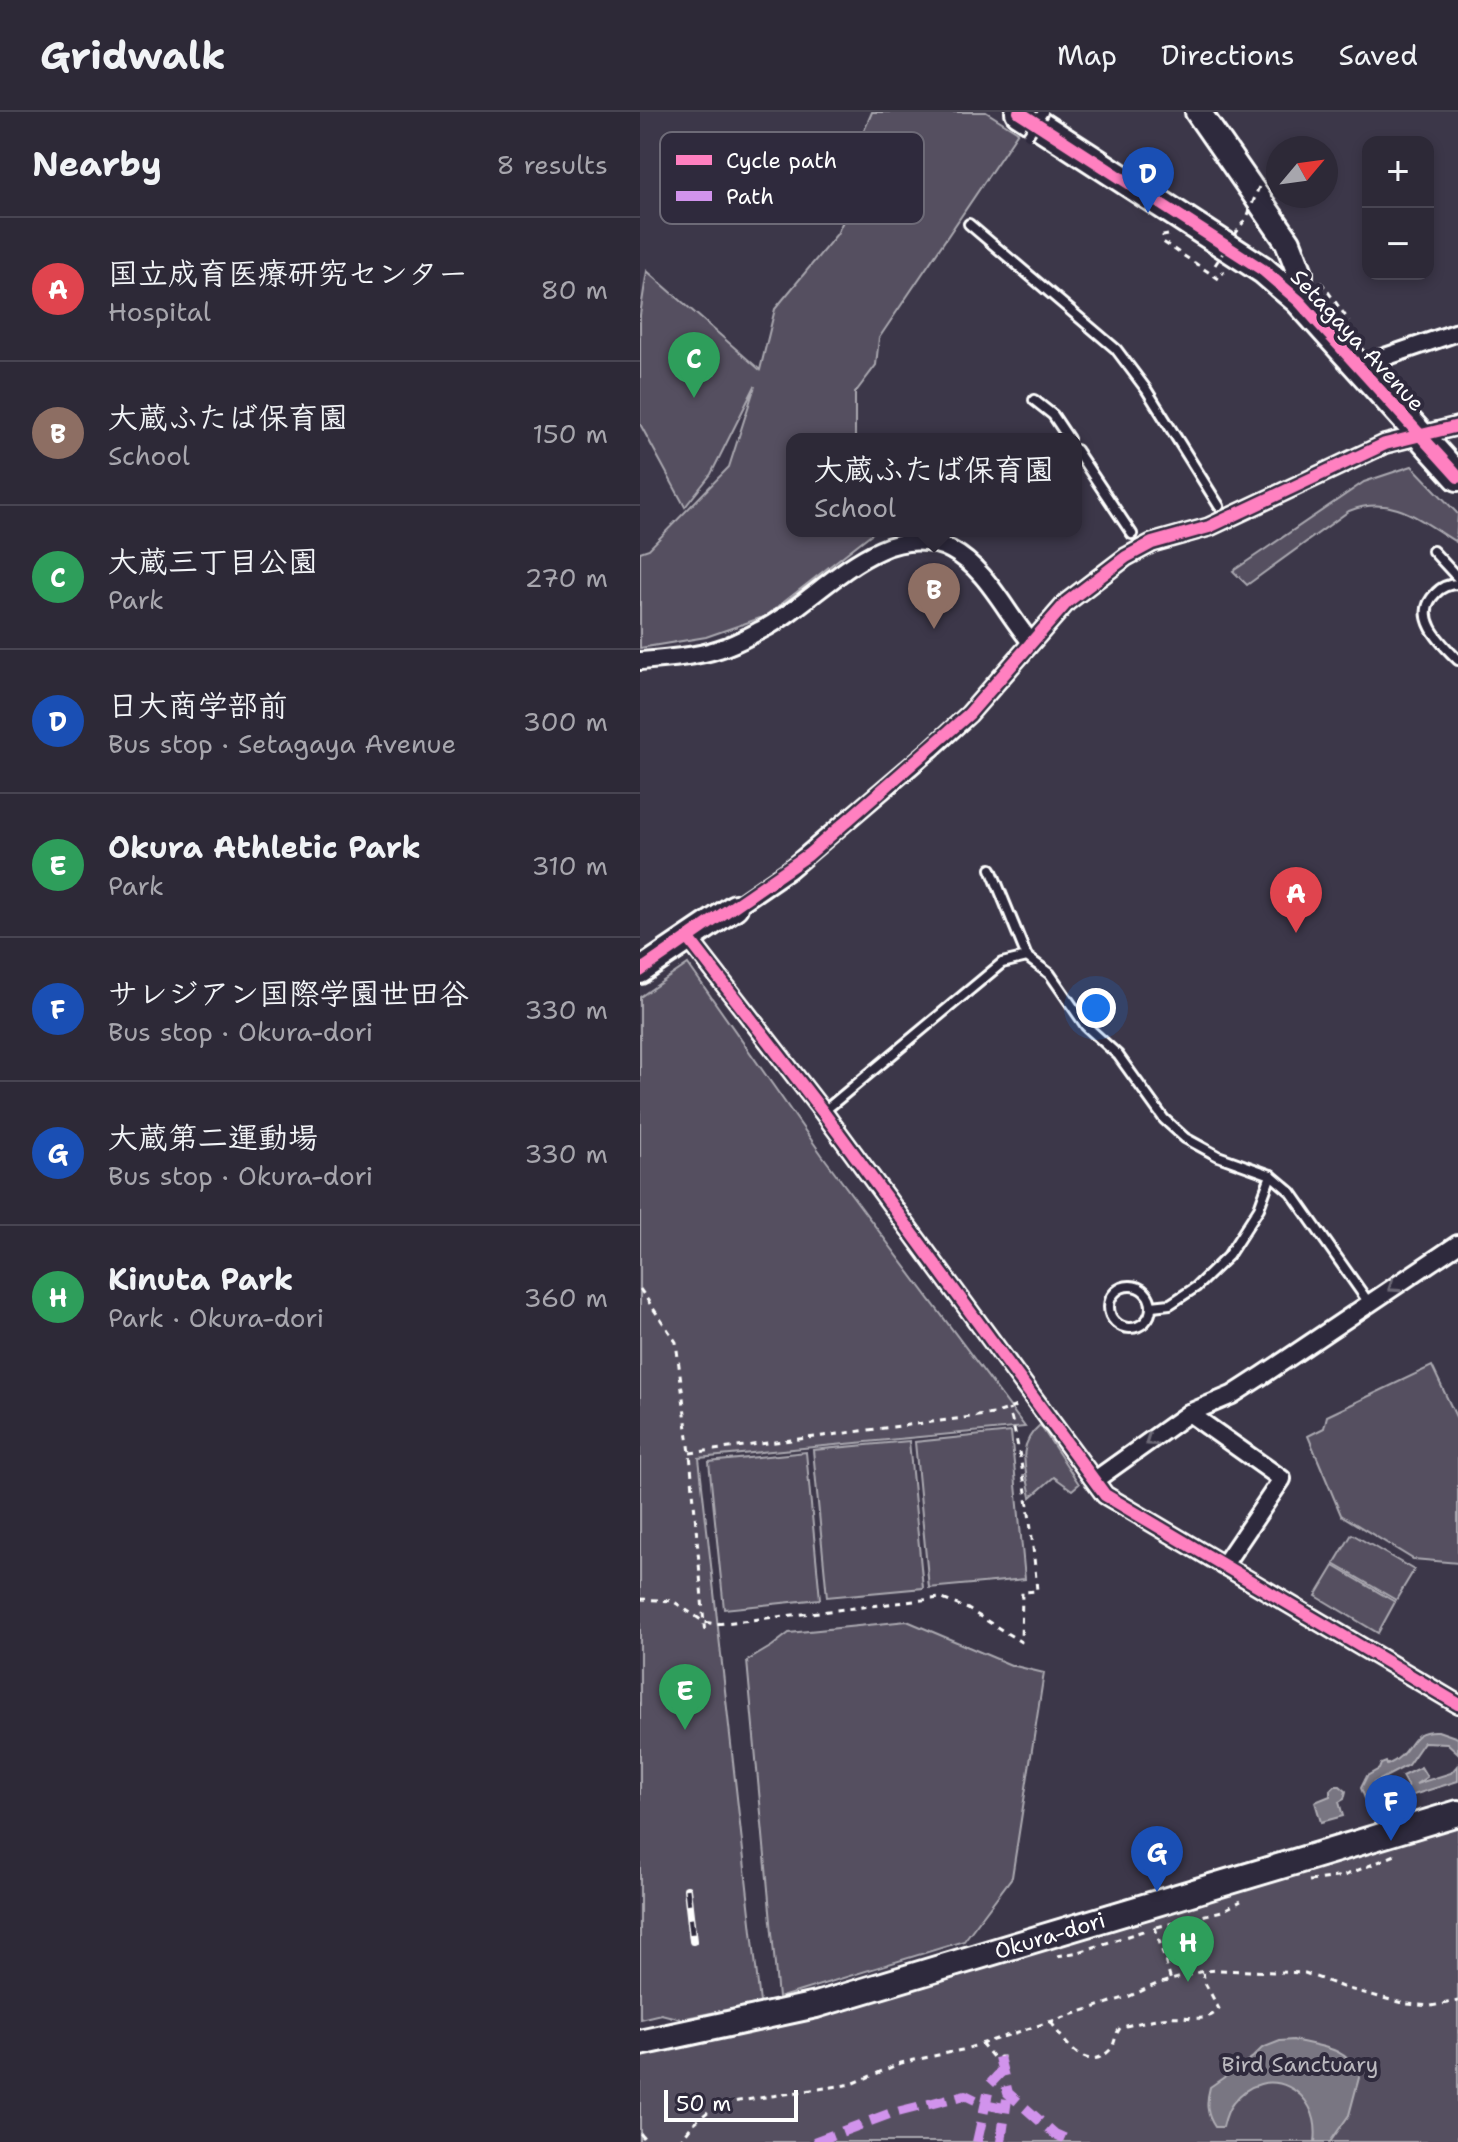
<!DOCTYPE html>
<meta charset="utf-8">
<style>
body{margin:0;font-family:"Shantell Sans","Klee One",sans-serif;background:#393542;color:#f1f3f6}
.controls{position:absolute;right:24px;top:24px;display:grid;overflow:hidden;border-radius:16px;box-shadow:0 4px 12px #0003}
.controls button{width:72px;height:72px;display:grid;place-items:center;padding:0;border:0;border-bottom:2px solid #484552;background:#2d2937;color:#f1f3f6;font:40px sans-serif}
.compass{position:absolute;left:626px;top:24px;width:72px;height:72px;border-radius:50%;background:#2d2937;box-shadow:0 4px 12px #0003;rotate:61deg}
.scale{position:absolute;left:24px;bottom:20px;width:134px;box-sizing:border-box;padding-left:8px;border:4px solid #fff;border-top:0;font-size:22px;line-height:28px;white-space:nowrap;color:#fff;-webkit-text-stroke:6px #2f2a3d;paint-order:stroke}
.you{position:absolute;left:456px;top:896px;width:28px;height:28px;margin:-20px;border:6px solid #fff;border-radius:50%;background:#1a73e8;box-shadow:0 0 0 12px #1a73e833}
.badge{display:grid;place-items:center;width:52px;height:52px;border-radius:50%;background:#db2777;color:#fff;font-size:26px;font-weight:700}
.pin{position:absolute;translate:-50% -66px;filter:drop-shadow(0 2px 4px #0008)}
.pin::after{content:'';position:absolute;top:42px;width:28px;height:24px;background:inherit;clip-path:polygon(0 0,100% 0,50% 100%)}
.popup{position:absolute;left:146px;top:321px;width:296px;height:104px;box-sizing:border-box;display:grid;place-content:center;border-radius:16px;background:#2d2937;filter:drop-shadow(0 2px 6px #0005);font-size:26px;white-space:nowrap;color:#a7a6ad}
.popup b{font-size:30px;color:#f1f3f6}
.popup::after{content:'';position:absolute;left:50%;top:100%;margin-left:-16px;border:16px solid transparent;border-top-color:#2d2937}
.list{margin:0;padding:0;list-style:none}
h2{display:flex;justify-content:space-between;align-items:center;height:104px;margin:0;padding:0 32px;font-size:34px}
h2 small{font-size:26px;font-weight:400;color:#a7a6ad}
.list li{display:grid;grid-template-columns:52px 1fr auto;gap:24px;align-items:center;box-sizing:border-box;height:144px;padding:0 32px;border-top:2px solid #484552}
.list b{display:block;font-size:30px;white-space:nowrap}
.list p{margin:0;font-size:26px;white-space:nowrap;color:#a7a6ad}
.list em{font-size:26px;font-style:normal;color:#a7a6ad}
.map{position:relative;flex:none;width:818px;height:2030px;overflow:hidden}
header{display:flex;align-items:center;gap:48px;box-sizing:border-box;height:112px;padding:0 40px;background:#2d2937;border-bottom:2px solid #484552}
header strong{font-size:38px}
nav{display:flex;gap:44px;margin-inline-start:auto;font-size:28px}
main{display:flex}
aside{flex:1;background:#2d2937}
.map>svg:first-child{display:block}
.green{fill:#555060;stroke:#aaa8b0;stroke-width:2}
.water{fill:#797682;stroke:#afadb4;stroke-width:2}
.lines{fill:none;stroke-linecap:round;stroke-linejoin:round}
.lane-casing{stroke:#fff;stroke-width:14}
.street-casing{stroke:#fff;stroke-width:22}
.secondary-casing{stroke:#fff;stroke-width:30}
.primary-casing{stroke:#fff;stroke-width:32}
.path{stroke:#fff;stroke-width:3;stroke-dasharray:6 6;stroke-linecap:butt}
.lane{stroke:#2f2a3d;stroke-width:8}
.street{stroke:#2f2a3d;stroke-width:16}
.secondary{stroke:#2f2a3d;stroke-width:24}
.primary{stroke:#2f2a3d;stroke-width:26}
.rail-casing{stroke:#fff;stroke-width:8}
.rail{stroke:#2f2a3d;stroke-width:5;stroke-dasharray:15;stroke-linecap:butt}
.lane-bridge-casing{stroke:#fff;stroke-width:14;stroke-linecap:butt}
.path-bridge{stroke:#fff;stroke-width:3;stroke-dasharray:6 6;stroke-linecap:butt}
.lane-bridge{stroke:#2f2a3d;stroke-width:8}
.quiet{stroke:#d193ec;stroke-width:10;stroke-dasharray:20 10;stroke-linecap:butt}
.cycleway-casing{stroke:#2f2a3d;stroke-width:17}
.cycleway{stroke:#ff80c0;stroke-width:12}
.oneway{stroke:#6d6a77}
.labels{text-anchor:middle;stroke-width:8;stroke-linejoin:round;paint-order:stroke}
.street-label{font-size:22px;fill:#fff;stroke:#2f2a3d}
.park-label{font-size:22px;fill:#bbb9bf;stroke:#2f2a3d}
.key{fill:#2f2a3d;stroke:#6d6a77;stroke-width:2}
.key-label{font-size:22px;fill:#fff}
</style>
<header>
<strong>Gridwalk</strong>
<nav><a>Map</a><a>Directions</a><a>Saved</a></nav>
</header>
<main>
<aside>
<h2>Nearby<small>8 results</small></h2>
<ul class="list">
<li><span class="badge" style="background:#e0444e">A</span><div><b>国立成育医療研究センター</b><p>Hospital</p></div><em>80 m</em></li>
<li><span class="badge" style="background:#8d6e63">B</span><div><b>大蔵ふたば保育園</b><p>School</p></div><em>150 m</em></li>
<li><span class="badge" style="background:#2e9e5b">C</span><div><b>大蔵三丁目公園</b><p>Park</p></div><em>270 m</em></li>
<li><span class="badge" style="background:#1a4fb4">D</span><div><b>日大商学部前</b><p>Bus stop · Setagaya Avenue</p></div><em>300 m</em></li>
<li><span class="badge" style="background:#2e9e5b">E</span><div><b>Okura Athletic Park</b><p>Park</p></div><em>310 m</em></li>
<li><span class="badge" style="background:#1a4fb4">F</span><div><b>サレジアン国際学園世田谷</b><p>Bus stop · Okura-dori</p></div><em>330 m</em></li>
<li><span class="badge" style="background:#1a4fb4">G</span><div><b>大蔵第二運動場</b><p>Bus stop · Okura-dori</p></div><em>330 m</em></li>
<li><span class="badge" style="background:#2e9e5b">H</span><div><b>Kinuta Park</b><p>Park · Okura-dori</p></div><em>360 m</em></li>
</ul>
</aside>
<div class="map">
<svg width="818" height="2030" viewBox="0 0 818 2030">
<rect width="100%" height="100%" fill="#3c3749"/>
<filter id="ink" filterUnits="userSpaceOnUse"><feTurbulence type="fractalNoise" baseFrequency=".0125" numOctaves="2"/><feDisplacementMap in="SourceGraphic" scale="16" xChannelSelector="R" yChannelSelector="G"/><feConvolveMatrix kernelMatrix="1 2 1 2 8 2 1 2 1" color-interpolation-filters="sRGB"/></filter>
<g filter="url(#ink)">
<!-- green -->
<g class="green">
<path d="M232,0h114l32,20 -139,206 -3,27 -21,28v46h-63v92h83l-109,85 -60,21 -66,11v-96l9,-3 80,-82 26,-81 -44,88 -26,33 -45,-83v-109l7,-44 113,99 15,-61 62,-75 20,-43v-44z"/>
<path d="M772,354l46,48 -2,28c-36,-22 -64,-48 -107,-31l-102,74 -14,-14 131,-89z"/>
<path d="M48,852l134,191 203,272 -326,31 61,545 -79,16 -20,-5 -21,5v-1022z"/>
<path d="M792,1254l26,55v142l-45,-4 -72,-44 -33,-79 16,-8 3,-12z"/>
<path d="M400,1313l39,59 -7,6 -18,-13 -23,20c-5,-28 -16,-51 9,-72z"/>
<path d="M371,1320l14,147 -96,9 -14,-146z"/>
<path d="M269,1329l14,147 -96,9 -14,-147z"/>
<path d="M166,1340l14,147 -96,10 -15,-147z"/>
<path d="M712,1422l62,36 -18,30 -62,-36z"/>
<path d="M694,1454l61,36 -17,31 -62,-37z"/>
<path d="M267,1509l104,44 33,8 -32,204 -48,64 -186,57 -31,-337 25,-15 17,-13z"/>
<path d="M818,1708v322h-818v-88z"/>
</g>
<!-- water -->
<g class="water">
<path d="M798,1619l20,7v15l-11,-10 -23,-1 -16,23 -34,18 -2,9 8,4 6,-2 -1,-4 4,-1 7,3 12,-5 -6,-11 19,-9 6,10 -11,7 35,-11 7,-8v16l-77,24 -15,-4 -5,-13 6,-12 12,-7 2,-5 5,-2 1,3c28,-12 19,-36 51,-34z"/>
<path d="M695,1674h5l6,5 -2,8 -5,3 4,14 -22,6 -6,-20 15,-6v-5z"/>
<path d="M653,1928c29,7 51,6 67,34l-11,41 -19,27h-15c7,-53 -50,-81 -82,-39 -6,7 -8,16 -10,24h-8c-9,-13 -9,-25 -5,-40l43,-30 9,-9 18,-7z"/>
</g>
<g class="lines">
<!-- lane casing -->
<g class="lane-casing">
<g id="lane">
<path d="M329,112l147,125 30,40 73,117"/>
<path d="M394,288l19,15 16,24"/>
<path d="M436,338l56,84"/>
<path d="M793,439l25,27"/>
<path d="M818,472c-9,0 -17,3 -23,10 -23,23 7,50 23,66"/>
<path d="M351,757l36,88"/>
<path d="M183,1000l179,-149 25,-6 23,17 36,52 32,29 46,64 21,19 33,18 53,19 20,17 78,111"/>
<circle cx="490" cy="1195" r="21"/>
<path d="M512,1194l18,-2 26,-17 32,-31 31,-48 12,-33"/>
</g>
</g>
<!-- street casing -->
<g class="street-casing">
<g id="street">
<path d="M721,259l15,-11 82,-28"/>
<path d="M0,549c25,-2 55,-4 79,-12 15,-4 30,-13 44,-20 56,-28 119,-115 188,-79 36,19 54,62 80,92"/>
<path d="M95,795l54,-37 142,-121 38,-35 98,-112 59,-45 26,-14 57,-16 176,-83 73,-18"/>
<path d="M49,827l134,173 282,383 353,209"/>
<path d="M549,1301l93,66 -59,87"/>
<path d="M455,1368l94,-67 43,-18 31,-20 195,-131"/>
</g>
</g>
<!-- secondary casing -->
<g class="secondary-casing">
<g id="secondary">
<path d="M558,0l90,130 12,31 -1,28"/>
<path d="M0,859l95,-64"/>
<path id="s1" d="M0,1931l176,-38 642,-192"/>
</g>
</g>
<!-- primary casing -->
<g class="primary-casing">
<path id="primary" d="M379,0l244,158 36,31 159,176"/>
</g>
<!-- path -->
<g class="path">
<path d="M528,123l-5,1v6l56,37 5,-8"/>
<path d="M681,170l28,39"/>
<path d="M0,1177l36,53 14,111 15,183"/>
<path d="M50,1341l304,-39 23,-8"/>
<path d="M0,1487l33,2 31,21 12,2 224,-26 28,11 53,33 1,-50 15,-1c-5,-61 -12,-122 -28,-182"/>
<path d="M669,1769l35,-5 56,-23"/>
<path d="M515,1815l16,54"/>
<path d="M517,1815l65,-16 19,-10"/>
<path d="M417,1844l22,-4 67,-22"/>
<path d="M411,1910c13,19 34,53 59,28 6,-7 4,-15 11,-23 16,-3 34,-9 50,-10 18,-2 33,8 48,-8l-14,-26 -2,-10"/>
<path d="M341,1931l12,14h12"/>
<path d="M0,2021l7,9"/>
<path d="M39,2030l15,-19 15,-12 23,-9 120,-18 49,-21 61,-13 168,-54 27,-12 46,-13 17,-1 85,3 40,15 61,16 25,2 27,-5"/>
</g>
<!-- lane -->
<use href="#lane" class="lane"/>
<!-- street -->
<use href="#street" class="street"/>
<!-- secondary -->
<use href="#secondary" class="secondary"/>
<!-- primary -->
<use href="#primary" class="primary"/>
<!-- rail casing -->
<g class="rail-casing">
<path id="rail" d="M47,1777l6,52"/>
</g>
<!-- rail -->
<use href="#rail" class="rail"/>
<!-- lane-bridge casing -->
<g class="lane-bridge-casing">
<path id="lane-bridge" d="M388,23l15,-23"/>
</g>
<!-- path-bridge -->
<path class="path-bridge" d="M575,153l33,-50 14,-36"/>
<!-- lane-bridge -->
<use href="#lane-bridge" class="lane-bridge"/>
<!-- quiet -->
<g class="quiet">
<path d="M359,1945l9,36 47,41 18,8"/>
<path d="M174,2030l75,-28 76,-19 19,9 20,4"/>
<path d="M337,2030l13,-58 13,-14"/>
<path d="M361,2030l6,-43"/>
</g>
<!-- cycleway casing -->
<g class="cycleway-casing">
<g id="cycleway">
<path d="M379,0l244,158 36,31 159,176"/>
<path d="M49,827l134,173 282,383 353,209"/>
<path d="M0,859l168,-116 161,-141 98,-112 59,-45 26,-14 57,-16 176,-83 73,-18"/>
</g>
</g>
<!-- cycleway -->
<use href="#cycleway" class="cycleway"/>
</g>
<!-- one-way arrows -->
<defs><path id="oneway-chevron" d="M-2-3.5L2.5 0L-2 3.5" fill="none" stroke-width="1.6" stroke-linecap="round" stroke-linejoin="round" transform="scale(2)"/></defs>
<g class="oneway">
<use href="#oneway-chevron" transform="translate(753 1175) rotate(146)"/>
<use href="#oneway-chevron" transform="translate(510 1329) rotate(145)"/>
</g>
</g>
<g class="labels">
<!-- street labels -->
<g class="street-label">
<text transform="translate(718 228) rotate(47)" y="8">Setagaya Avenue</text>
<text dy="8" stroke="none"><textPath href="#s1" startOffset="424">Okura-dori</textPath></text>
</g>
<!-- park labels -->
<g class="park-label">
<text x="660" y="1960">Bird Sanctuary</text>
</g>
</g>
<!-- legend -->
<rect x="20" y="20" width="264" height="92" rx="12" class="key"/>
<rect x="36" y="43" width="36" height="10" fill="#ff80c0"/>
<rect x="36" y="79" width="36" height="10" fill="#d193ec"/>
<g class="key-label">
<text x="86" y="56">Cycle path</text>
<text x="86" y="92">Path</text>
</g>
</svg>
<div class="controls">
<button>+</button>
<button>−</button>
</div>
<svg class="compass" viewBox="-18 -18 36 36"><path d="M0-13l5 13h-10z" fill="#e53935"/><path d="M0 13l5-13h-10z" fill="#a7a6ad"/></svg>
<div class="scale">50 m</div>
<div class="you"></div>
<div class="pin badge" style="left:656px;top:821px;background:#e0444e">A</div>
<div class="pin badge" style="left:294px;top:517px;background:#8d6e63">B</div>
<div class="popup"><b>大蔵ふたば保育園</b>School</div>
<div class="pin badge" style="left:54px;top:286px;background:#2e9e5b">C</div>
<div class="pin badge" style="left:508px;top:101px;background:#1a4fb4">D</div>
<div class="pin badge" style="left:45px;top:1618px;background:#2e9e5b">E</div>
<div class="pin badge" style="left:751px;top:1729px;background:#1a4fb4">F</div>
<div class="pin badge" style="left:517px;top:1780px;background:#1a4fb4">G</div>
<div class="pin badge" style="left:548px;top:1870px;background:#2e9e5b">H</div>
</div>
</main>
